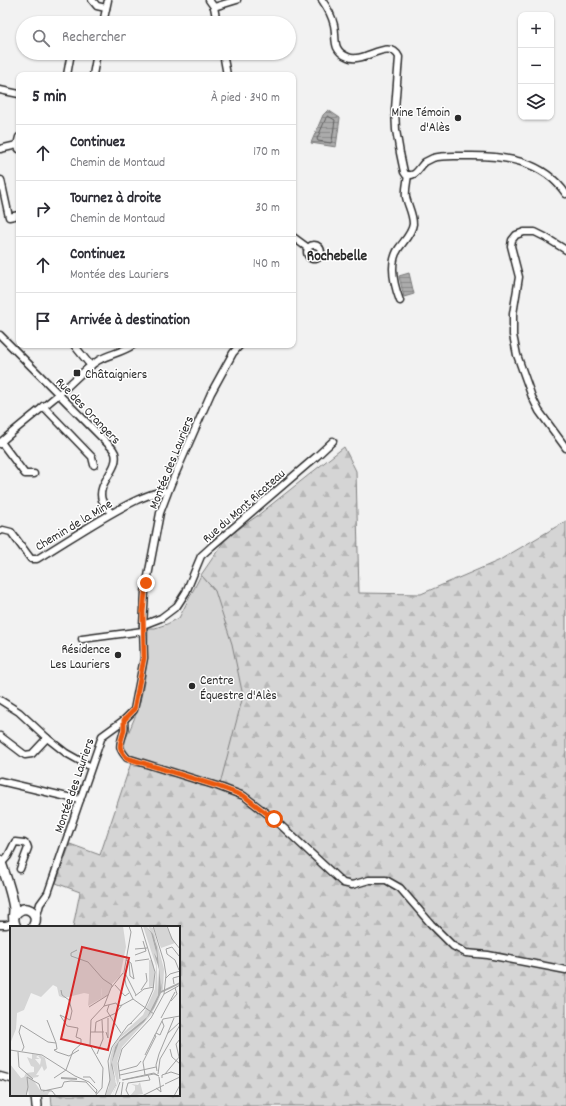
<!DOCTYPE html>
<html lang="fr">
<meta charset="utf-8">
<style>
body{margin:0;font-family:Dekko,sans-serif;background:#f7f7f7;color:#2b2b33}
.controls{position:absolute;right:12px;top:12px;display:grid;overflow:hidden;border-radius:8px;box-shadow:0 1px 3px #0004}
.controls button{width:36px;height:36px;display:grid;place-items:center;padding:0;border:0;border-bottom:1px solid #e1e1e2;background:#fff;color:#2b2b33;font:20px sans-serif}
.stop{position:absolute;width:12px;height:12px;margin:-9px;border:3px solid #ea580c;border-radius:50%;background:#fff}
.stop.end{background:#ea580c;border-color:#fff;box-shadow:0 1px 4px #0008}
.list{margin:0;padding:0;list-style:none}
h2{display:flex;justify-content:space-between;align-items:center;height:52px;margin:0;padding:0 16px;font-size:17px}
h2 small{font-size:13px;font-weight:400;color:#7c7c81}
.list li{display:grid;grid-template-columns:26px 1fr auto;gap:12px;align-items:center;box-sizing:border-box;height:56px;padding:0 16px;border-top:1px solid #e1e1e2}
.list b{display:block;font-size:15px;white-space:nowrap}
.list p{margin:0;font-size:13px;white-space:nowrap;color:#7c7c81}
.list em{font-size:13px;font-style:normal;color:#7c7c81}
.icon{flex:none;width:22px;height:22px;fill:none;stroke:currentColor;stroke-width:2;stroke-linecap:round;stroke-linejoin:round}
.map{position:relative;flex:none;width:566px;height:1106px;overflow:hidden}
.search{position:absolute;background:#fff;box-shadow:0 1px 3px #0004;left:16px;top:16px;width:280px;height:44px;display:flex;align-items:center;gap:10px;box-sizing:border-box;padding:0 14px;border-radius:22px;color:#7c7c81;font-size:15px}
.panel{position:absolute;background:#fff;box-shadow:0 1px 3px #0004;left:16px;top:72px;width:280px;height:276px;border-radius:8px}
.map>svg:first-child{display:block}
.forest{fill:url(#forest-firs);stroke:#808080}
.garden{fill:#d5d5d5;stroke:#808080}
.water{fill:url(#water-rules);stroke:#787878}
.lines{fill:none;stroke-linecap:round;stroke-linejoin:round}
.shore{stroke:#5e5e5e;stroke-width:1}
.street-casing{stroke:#2b2b2b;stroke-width:9}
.secondary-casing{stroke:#2b2b2b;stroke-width:12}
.street{stroke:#fff;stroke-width:6}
.secondary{stroke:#fff;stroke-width:9}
.route{stroke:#ea580c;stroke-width:5}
.poi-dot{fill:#2b2b2b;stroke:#fff;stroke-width:1.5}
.labels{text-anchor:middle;stroke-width:3;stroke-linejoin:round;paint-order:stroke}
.poi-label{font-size:13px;fill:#2b2b2b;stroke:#fff;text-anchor:end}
.street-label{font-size:13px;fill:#2b2b2b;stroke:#fff}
.quarter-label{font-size:15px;font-weight:bold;fill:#2b2b2b;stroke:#fff}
.inset-river{fill:none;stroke:#ababab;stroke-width:2}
.inset-road{fill:none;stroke:#a2a2a2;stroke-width:1}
.view{fill:#d62828;fill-opacity:0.15;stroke:#d62828;stroke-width:2}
.inset-edge{fill:none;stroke:#2b2b2b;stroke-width:2}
</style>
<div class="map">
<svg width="566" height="1106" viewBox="0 0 566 1106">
<defs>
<pattern id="forest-firs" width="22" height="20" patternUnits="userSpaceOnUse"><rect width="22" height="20" fill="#d5d5d5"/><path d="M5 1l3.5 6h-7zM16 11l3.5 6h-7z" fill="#b7b7b7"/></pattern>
<pattern id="water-rules" width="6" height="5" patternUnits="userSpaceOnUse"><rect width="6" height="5" fill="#ababab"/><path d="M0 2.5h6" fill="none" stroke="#8b8b8b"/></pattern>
</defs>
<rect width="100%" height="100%" fill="#f2f2f2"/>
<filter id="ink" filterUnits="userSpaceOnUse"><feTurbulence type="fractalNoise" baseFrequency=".025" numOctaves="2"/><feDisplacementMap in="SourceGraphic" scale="8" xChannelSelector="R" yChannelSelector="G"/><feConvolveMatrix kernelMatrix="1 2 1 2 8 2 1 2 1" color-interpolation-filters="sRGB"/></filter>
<g filter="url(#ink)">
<!-- forest -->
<path class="forest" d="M344,447l12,24 3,122 62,1 77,-33 68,-40v585h-514l-1,-11h128v-168h-106l7,-35 -24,-9 14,-39 30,11 33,-98 82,-166 -14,-16 26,-38 30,-21z"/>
<!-- garden -->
<path class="garden" d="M201,575l14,16 17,53 11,52 -23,88 -94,-29 -2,-5 -1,-5c5,-12 11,-24 15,-37 8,-26 10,-53 10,-80h7l12,-4 12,-6z"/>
<!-- water -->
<g class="water">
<path d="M328,110l12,8 -4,29 -25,-4 12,-28z"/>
<path d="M409,273l5,21 -10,3 -5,-21z"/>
</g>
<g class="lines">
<!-- shore -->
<path class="shore" d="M328,116l7,4 -3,21 -1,2 -13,-2 -1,-2 9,-21z"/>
<!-- street casing -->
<g class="street-casing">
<g id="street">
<path d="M92,0l5,6 9,2"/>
<path d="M209,0l5,7 3,16"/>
<path d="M322,0c5,7 10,17 12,25 3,13 -3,25 14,32 16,7 41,-20 51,0l-4,52 1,21 4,23 4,19 2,3c11,2 12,-7 19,-13 2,-1 6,-3 8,-4 10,-3 21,-2 31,-2 39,-1 79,4 102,38"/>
<path d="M214,7l23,-7"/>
<path d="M103,23l5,-23"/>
<path d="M223,53l4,22"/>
<path d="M67,75l4,-22"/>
<path d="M93,75l4,-22"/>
<path d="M0,90l19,4"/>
<path d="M19,137l-2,8 2,4"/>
<path d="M0,149l17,-4"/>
<path d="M1,180l8,37 10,-2"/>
<path d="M293,237l15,11"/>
<circle cx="314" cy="252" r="7"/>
<path d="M566,250l-21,-13 -10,-5h-11l-8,3 -4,5 -1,6 8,31 -6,37v21l4,20 15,42 7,14 27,37"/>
<path d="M400,301c-6,-16 -12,-38 -1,-53 5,-7 13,-15 14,-24 0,-10 -5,-18 -7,-27 -1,-7 1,-14 2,-22"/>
<path d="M0,335l112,113c1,1 2,3 3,5 5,16 -19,30 -13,47 2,4 6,9 9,13"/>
<path d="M74,345l17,21"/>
<path d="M43,406l49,51 2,8"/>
<path d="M1,442l24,32h9"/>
<path d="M0,444l1,-2c19,-17 39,-32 58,-48 13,-11 25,-25 40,-34 11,-6 24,-8 34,-15"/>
<path d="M0,531l3,-1 8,2 20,27h6c30,-18 59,-38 90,-54 13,-7 26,-13 40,-14"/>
<path d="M143,625l18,-7 16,-12 9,-14 15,-36 11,-10 105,-90 16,-15"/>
<path d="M82,639l61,-8"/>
<path d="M0,700l19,12 28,26 19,15 25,14"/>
<path d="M124,720c0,3 1,7 0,10 -3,14 -8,16 3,28l90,28 27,10 30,23 69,64 9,2 17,-5h17l14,8 31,36 22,22 13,7 22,2 78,15"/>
<path d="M0,736l25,19 7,-1 15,-16"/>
<path d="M0,781l80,19"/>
<path d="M1,864l7,-8 7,-14 9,1 3,2 1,3 -8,21"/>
<path d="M36,919l4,-15 8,-11 54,-157 22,-16 10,-10 10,-52 -1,-33 2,-33 15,-79 11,-29 40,-91 22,-40 7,-8"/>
<path d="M0,925h6l7,-2"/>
<path d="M0,1076l11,3"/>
</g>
</g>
<!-- secondary casing -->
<g class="secondary-casing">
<g id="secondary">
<path d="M0,860c5,15 12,32 14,49 0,6 -2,12 2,18"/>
<path d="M14,916c9,-15 28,-4 19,11"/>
<path d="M36,1095l1,11"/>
</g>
</g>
<!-- street -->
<use href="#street" class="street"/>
<!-- secondary -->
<use href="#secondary" class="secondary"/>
</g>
</g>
<g class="lines" filter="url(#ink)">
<!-- route -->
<path class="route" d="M146,583l-3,29 1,46 -10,52 -10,10c0,3 0,7 0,10 -3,14 -8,16 3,28l90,28 27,10 30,23"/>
</g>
<!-- markers -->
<g class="poi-dot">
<circle cx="458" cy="118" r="4"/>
<rect x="73" y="369" width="8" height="8" rx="2"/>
<circle cx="118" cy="655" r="4"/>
<circle cx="192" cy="686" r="4"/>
</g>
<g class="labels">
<!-- poi labels -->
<g class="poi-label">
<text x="450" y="116">Mine Témoin<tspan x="450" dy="15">d'Alès</tspan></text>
<text x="85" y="378" text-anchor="start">Châtaigniers</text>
<text x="110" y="653">Résidence<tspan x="110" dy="15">Les Lauriers</tspan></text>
<text x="200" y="684" text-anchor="start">Centre<tspan x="200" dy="15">Équestre d'Alès</tspan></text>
</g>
<!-- street labels -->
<g class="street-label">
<text transform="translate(89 410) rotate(46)" y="5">Rue des Orangers</text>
<text transform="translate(170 462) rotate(-68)" y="5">Montée des Lauriers</text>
<text transform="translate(243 505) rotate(-41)" y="5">Rue du Mont Ricateau</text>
<text transform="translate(73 524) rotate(-31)" y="5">Chemin de la Mine</text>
<text transform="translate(73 785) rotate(-71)" y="5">Montée des Lauriers</text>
</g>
<!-- quarter labels -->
<g class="quarter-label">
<text x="337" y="260">Rochebelle</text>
</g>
</g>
<!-- overview -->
<g transform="translate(10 926)">
<rect width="170" height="170" fill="#f2f2f2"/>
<path d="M133,0h3l5,7 5,19v-6l2,49 -11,22 -27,21 -5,9 -4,18 5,19 -6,12h-5l4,-9 1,-28 3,-12 9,-13 21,-19 12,-26 1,-23zM138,0l5,2 11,41 -1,22 -2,1 -5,-50zM152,67l-11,22 -29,32 -5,15 2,19 -7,15 5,-13 -5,-21 4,-15 5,-7 26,-22zM130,156l3,12 -13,2 5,-6v-4l-4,-2 7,1z" fill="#d5d5d5"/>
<path d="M0,0h113l3,21 -6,29 -9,9 -10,3 1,10 -14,8 1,-12 -5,-1 -20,5 -5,-2 -2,-9 -4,-2 -12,12 -10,-4 -7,17 -7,3 -1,16 -6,15zM22,128l7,1 -3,2 4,2h-5l5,6 1,-6 -3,-3 2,-1 5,3 2,10 -3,3 -2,-5 -6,9h3l-1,2 -6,1 8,12 10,1 -3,5h-18l-1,-6 -3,6h-15v-32l11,14 3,-1 2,-4 8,-1v-5l-3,-1 -4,-9 5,2z" fill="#d5d5d5"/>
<path d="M143,0h13l9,17 -14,5zM139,34h3l2,6v20l-5,1zM95,55l7,4 -4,10 -6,3 -1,-11z" fill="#d5d5d5"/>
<path d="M136,0l7,8 4,13 4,41 2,-10 -2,13 19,-9v2l-19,9 -7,15 -10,14 -25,20 -7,20 4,23 -6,11 6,-12 -5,-19 4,-18 5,-8 27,-22 11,-22 1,-26 -5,-16 3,5 -1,-9v-3v6l-5,-19z" fill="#ababab"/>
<path class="inset-river" d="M51,152l16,1"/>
<path class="inset-road" d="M119,0l2,6 -7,40 2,13 7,14 21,15M131,0l14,46 -2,18 -8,18M157,0l5,13 8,10M125,23l12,-1M67,24l-6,3v3l17,6 15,17 9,6v2M125,29l11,-4 -3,-10M116,34l5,3 3,16M119,35l1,15 4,3M125,35l14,-2M169,44l-4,-10 -8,-6 -1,-5 6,-2 7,9M115,47l11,22M156,52l4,-4 10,-3M164,58l-1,-6 7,-2M105,59l10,11 4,-3M51,64l1,5 7,5 3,11 -2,9 -10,-5 7,11 11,2 -2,9 5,2v5M131,64l6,-9 -1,-8M154,68l16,-9M125,70l9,-7 10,-2M161,75l6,-7 -2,-6M99,79l-2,6 14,22M94,80l12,-3 2,3 4,-1 11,-6M79,81l19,-12M151,92l14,-26M153,93l17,-3M37,94l9,23M120,98l15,-16M81,106h13M85,106l1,-10 20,-9 6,-8M96,106l2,6v-20M146,107l4,2 4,-9 -2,-5M157,108l13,-12M80,119l1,-25 13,-14 7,-18 12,-15M80,119l13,23 -1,20 -7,8M160,123l2,8 8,7M0,124l32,5 33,21 14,6 8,8 -1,4M12,125l2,-4 -5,-15 2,-7 27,17 8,1 1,6 -3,1 3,2 12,4 10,-6M8,126l1,15 14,12M87,128l6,-15 -1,-19M135,129l18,-36M169,131l-3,-13 4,-5M109,145l18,-5 4,-5M147,145l-1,-6 3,-11 15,-36M148,148l2,-15 20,-34M155,148l15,-18M110,149l36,-8M135,149l-2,-13 13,-26 -2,-1M73,151h7l5,6M44,152l12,-8 7,-19 8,-7M152,152v-3l9,-3 9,3M110,153l-2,-16 4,-14 29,-31 13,-24 2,-19 -2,-13 -11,-36M100,154l-2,-19 4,-14 16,-22 4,-2M112,154l32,-7 5,3 -5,-2 -31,6M118,157l22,-3 -2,-5M118,157l-2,7 3,6M155,158l15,-7M146,162l5,4 -2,-15M33,165l19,-4 2,-5 7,-1 15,1 10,11M16,170l2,-9 -1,-10 12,7 2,6 11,1 4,5M95,170l5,-16M105,170l5,-14M111,170l2,-14M132,170l22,-11M164,170l6,-11"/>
<path class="view" d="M72,21l47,11 -21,92 -47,-11z"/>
<rect width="170" height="170" class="inset-edge"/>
</g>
</svg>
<div class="controls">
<button>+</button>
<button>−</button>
<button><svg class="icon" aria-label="layers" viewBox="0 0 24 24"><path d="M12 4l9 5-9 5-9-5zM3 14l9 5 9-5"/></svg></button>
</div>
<div class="stop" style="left:274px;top:819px"></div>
<div class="stop end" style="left:146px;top:583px"></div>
<div class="search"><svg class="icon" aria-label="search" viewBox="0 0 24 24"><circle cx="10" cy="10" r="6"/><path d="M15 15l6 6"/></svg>Rechercher</div>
<section class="panel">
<h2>5 min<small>À pied · 340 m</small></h2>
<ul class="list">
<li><svg class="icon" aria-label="ahead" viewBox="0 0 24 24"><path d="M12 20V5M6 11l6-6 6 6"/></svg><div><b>Continuez</b><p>Chemin de Montaud</p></div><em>170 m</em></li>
<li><svg class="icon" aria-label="right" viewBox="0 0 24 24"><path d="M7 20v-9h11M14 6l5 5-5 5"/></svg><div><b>Tournez à droite</b><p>Chemin de Montaud</p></div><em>30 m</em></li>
<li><svg class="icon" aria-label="ahead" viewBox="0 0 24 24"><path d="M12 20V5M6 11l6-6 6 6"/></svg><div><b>Continuez</b><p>Montée des Lauriers</p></div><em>140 m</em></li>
<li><svg class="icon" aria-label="arrive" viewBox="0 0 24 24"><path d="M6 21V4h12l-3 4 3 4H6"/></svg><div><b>Arrivée à destination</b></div></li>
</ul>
</section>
</div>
